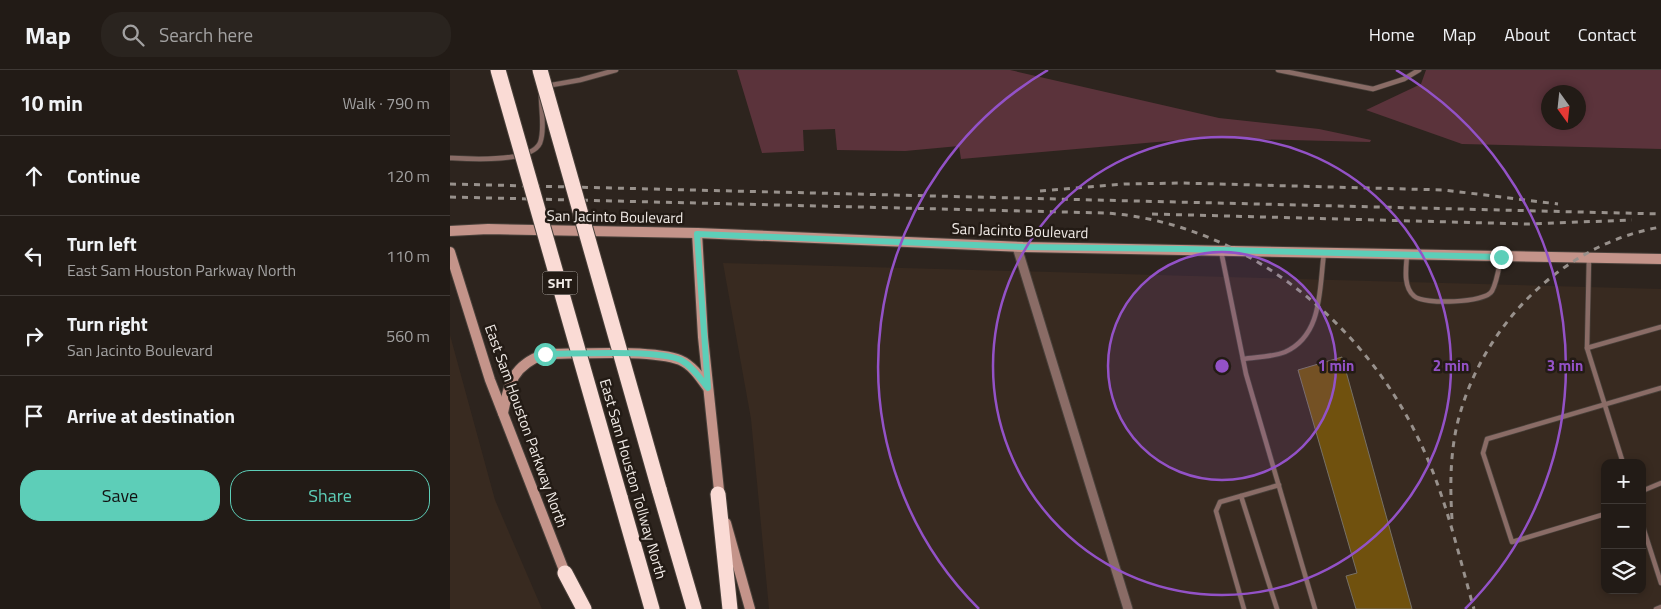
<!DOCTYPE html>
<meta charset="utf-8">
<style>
body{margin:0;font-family:"Titillium Web",sans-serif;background:#2a241f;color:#f1f3f6}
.controls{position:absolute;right:15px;bottom:15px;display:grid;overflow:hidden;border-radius:10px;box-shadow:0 2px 8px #0003}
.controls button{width:45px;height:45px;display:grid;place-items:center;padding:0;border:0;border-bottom:1px solid #3f3935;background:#221b16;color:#f1f3f6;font:25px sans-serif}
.compass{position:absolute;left:1091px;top:15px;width:45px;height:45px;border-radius:50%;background:#221b16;box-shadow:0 2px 8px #0003;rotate:165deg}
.stop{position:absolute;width:15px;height:15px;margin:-11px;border:4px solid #5dceb8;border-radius:50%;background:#fff}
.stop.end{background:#5dceb8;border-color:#fff;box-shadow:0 1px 5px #0008}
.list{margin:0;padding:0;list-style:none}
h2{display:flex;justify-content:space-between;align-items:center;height:65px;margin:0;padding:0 20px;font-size:21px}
h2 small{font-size:16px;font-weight:400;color:#a2a1a1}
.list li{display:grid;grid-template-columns:32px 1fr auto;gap:15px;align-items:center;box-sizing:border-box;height:80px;padding:0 20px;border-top:1px solid #3f3935}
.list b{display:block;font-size:19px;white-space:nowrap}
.list p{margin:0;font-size:16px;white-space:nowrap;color:#a2a1a1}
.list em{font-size:16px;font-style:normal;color:#a2a1a1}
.actions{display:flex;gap:10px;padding:15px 20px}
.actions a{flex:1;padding:11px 0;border:1px solid #5dceb8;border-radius:20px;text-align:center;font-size:18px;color:#5dceb8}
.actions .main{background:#5dceb8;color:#111}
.icon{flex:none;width:28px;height:28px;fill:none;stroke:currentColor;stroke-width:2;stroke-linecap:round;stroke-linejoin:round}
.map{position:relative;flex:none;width:1211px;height:539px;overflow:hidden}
header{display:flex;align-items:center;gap:30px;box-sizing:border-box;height:70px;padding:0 25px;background:#221b16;border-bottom:1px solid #3f3935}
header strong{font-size:24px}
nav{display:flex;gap:28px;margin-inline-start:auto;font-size:18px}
.search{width:350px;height:45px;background:#2a241f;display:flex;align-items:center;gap:12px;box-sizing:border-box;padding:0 18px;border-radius:20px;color:#a2a1a1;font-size:19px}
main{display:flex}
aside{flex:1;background:#221b16}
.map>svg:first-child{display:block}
.built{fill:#382a20;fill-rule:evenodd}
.green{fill:#5b333b;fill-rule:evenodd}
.building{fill:#70510e;stroke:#777167}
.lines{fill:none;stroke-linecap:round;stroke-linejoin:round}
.service-casing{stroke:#48403a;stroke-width:6}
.minor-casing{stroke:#48403a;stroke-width:11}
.secondary-casing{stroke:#48403a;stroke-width:12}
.motorway-casing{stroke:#48403a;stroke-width:17}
.service{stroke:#8a6c66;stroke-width:4.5}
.minor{stroke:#8a6c66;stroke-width:9}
.secondary{stroke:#c4948a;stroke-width:10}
.motorway{stroke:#fadbd5;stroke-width:15}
.rail{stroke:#98918c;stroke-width:3;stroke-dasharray:6 6;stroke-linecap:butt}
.motorway-bridge-casing{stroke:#48403a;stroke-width:17;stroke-linecap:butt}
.motorway-bridge{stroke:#fadbd5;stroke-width:15}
.route{stroke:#5dceb8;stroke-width:6}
.ring{fill:none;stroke:#9352c7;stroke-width:2.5}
.labels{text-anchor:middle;stroke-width:5;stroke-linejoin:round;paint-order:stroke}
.shield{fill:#231b15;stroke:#b3ada8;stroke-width:1}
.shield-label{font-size:14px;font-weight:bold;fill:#f1ebe7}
.street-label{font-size:15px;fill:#f1ebe7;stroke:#231b15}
.centre{fill:#9352c7;stroke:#231b15;stroke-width:2.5}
.ring-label{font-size:15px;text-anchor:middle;font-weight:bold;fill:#9352c7;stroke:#231b15;stroke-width:5;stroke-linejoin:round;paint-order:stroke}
</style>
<header>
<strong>Map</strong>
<div class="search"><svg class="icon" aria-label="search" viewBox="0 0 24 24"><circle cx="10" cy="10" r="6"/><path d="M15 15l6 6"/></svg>Search here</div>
<nav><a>Home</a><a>Map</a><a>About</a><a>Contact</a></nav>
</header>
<main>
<aside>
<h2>10 min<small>Walk · 790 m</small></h2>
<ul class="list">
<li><svg class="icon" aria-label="ahead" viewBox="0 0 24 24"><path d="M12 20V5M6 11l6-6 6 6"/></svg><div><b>Continue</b></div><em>120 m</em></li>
<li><svg class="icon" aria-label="left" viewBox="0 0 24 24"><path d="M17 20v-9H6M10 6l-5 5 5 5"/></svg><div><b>Turn left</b><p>East Sam Houston Parkway North</p></div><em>110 m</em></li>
<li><svg class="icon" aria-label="right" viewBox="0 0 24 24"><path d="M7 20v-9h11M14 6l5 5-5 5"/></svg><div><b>Turn right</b><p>San Jacinto Boulevard</p></div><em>560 m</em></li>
<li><svg class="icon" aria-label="arrive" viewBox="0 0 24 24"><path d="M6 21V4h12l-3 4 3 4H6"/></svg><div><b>Arrive at destination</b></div></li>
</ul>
<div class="actions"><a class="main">Save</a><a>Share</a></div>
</aside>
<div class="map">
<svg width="1211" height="539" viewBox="0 0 1211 539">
<rect width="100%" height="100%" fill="#2d241e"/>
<!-- built -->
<g class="built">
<path d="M273,193l938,26v320h-892l-18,-190zM1155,393h37v127h-37z"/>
<path d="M0,265l45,165 47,109h-92z"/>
</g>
<!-- green -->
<g class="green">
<path d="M287,0h273l209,48 100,11 52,11 -1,2 -167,-4 -242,21 -2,-13 -54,5 -68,-1 -2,-21 -32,1 1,21 -42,2z"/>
<path d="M976,0h235v79l-199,-5 -96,-34 55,-26zM1098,22h30v30h-30z"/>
</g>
<!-- building -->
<path class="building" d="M892,287l70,252h-56l-10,-33 11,-3 -59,-203z"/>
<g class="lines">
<!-- service casing -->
<g class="service-casing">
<g id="service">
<path d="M828,0l95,19 31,-10 15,-9"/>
<path d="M96,16l34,-6 36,-10"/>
<path d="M0,88c19,1 81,5 90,-15 5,-13 1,-34 1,-47"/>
<path d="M771,181l25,123 69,235"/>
<path d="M957,185c-1,13 -4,32 7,41 9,9 72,7 78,-5 5,-9 7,-24 9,-34"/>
<path d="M1139,188l-2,90 36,115"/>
<path d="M1137,278l74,-21"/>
<path d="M793,289c13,-2 30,-2 42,-7 38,-17 34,-63 39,-99"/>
<path d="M1192,421l19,-8"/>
<path d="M791,426l-21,6 -4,9 28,98"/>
<path d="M1155,444l-93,28 -29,-89 4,-14 174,-51"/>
<path d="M1192,454l19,59"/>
<path d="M827,539l-36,-113 38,-11"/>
<path d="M1206,539l5,-2"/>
</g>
</g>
<!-- minor casing -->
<g class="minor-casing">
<path id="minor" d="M567,177l111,362"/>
</g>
<!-- secondary casing -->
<g class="secondary-casing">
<g id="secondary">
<path d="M0,161l38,-2 209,4 326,14 638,12"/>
<path d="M247,163l6,104 17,163"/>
<path d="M0,182l40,128 77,198"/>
<path d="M53,343c6,-30 10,-48 42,-59 31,0 109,-5 135,6 12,5 20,17 27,27"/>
<path d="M276,453l24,86"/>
</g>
</g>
<!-- motorway casing -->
<g class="motorway-casing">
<g id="motorway">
<path d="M209,419l35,120"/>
<path d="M268,424l12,115"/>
<path d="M170,427l32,112"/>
<path d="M115,503l19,36"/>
</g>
</g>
<!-- service -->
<use href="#service" class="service"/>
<!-- minor -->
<use href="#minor" class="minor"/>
<!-- secondary -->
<use href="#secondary" class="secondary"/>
<!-- motorway -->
<use href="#motorway" class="motorway"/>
<!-- rail -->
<g class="rail">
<path d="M0,114l1211,30"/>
<path d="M590,121l85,-7 56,-1 263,7 114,14"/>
<path d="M0,127l655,16c135,9 257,106 314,227 26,53 39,113 55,169"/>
<path d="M702,144l375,10 105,-4"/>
<path d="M1002,449c-2,-31 -2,-63 5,-94 23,-97 104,-181 204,-198"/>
</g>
<!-- motorway-bridge casing -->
<g class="motorway-bridge-casing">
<g id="motorway-bridge">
<path d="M48,0l122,427"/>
<path d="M90,0l119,419"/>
</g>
</g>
<!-- motorway-bridge -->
<use href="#motorway-bridge" class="motorway-bridge"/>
</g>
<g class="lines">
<!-- route -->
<path class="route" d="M95,284c30,0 113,-5 136,6 11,6 19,18 27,28l-11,-154 326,13 161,2 317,8"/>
</g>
<!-- distance rings -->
<circle cx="772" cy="296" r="114" fill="#9352c7" fill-opacity=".12"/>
<g class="ring">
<circle cx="772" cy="296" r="114"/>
<circle cx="772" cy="296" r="229"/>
<path d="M529 539A343 343 0 0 1 598 0M946 0A343 343 0 0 1 1015 539"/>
</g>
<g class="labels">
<!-- shield labels -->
<rect class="shield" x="92.5" y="201.5" width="35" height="23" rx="4"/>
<g class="shield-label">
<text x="110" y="218">SHT</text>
</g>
<!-- street labels -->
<g class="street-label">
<text transform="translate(165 147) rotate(1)" y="5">San Jacinto Boulevard</text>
<text transform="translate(570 161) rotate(2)" y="5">San Jacinto Boulevard</text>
<text transform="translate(76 356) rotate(70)" y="5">East Sam Houston Parkway North</text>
<text transform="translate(183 409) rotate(74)" y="5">East Sam Houston Tollway North</text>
</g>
</g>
<circle cx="772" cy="296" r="8" class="centre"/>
<g class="ring-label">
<text x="886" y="301">1 min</text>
<text x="1001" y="301">2 min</text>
<text x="1115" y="301">3 min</text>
</g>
</svg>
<div class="controls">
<button>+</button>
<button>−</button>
<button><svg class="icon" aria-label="layers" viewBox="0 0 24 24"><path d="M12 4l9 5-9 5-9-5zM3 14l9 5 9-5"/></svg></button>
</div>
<svg class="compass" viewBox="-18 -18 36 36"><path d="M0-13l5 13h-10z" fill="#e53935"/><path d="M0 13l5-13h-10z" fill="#a2a1a1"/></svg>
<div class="stop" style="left:95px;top:284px"></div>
<div class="stop end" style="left:1051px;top:187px"></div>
</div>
</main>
